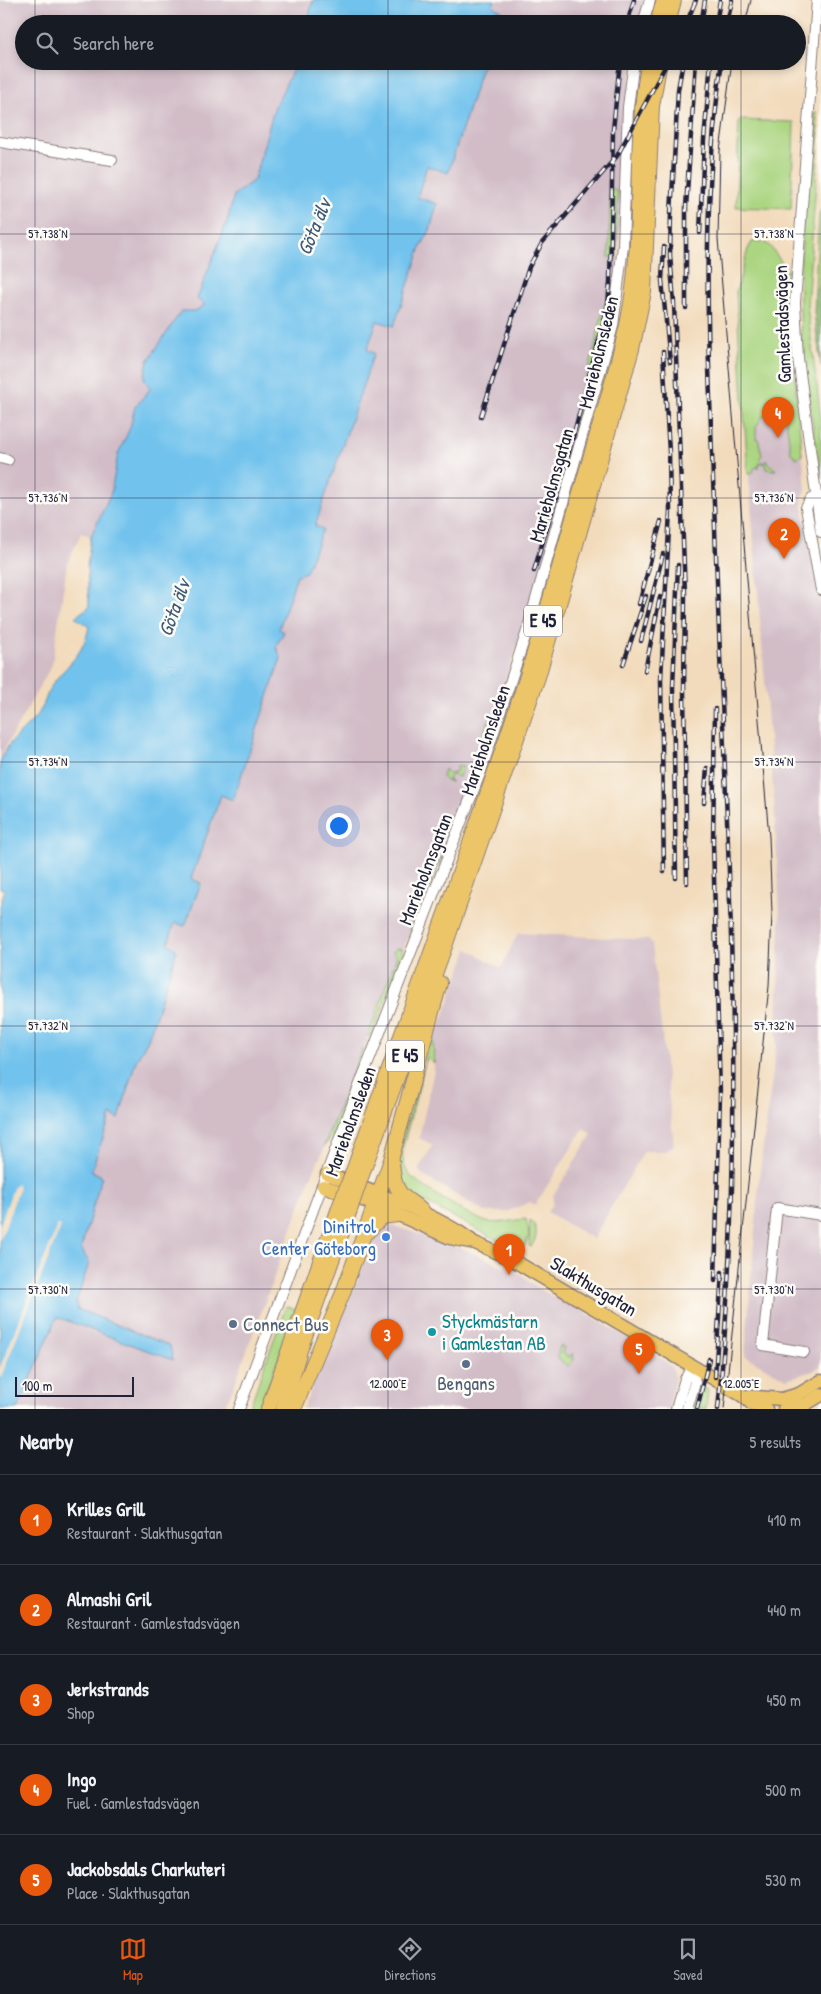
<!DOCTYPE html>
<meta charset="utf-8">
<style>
body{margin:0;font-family:"Patrick Hand",sans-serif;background:#242831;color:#f1f3f6}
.scale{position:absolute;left:15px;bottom:12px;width:119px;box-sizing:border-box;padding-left:5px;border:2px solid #22223b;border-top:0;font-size:14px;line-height:18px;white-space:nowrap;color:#22223b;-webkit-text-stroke:4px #fdfcf7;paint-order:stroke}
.you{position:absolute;left:338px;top:825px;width:18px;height:18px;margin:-12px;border:4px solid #fff;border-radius:50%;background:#1a73e8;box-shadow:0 0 0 8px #1a73e833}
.badge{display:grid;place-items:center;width:32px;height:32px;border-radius:50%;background:#ea580c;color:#fff;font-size:16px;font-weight:700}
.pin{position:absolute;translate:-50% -41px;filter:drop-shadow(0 1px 2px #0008)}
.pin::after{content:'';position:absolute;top:26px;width:18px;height:15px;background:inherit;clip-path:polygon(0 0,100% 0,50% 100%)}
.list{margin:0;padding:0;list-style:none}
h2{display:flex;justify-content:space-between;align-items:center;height:65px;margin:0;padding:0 20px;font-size:21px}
h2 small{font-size:16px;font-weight:400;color:#9ea1a6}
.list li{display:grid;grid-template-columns:32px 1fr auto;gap:15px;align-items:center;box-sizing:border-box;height:90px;padding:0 20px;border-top:1px solid #363941}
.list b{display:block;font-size:19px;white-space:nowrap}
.list p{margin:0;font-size:16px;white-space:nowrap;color:#9ea1a6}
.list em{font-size:16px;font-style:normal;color:#9ea1a6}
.icon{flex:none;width:28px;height:28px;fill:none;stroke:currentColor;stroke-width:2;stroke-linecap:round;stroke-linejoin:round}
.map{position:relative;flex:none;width:821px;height:1409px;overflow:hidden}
.search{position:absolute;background:#171b24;box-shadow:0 2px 8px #0003;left:15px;right:15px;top:15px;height:55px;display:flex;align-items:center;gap:12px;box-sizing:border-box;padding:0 18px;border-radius:28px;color:#9ea1a6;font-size:19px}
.sheet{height:515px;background:#171b24}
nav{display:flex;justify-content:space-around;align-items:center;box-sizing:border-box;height:70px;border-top:1px solid #363941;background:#171b24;font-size:14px;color:#9ea1a6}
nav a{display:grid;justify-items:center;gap:2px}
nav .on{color:#ea580c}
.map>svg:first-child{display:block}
.industrial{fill:#d2bdc7}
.green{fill:#abd581;stroke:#667c5e}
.forest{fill:#88b66f;stroke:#556c55}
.water{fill:#71c2ed;stroke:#4a7294}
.pier{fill:#f2dbbc}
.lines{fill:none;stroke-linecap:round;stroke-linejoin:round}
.minor-casing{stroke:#8a7e7c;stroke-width:12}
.major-casing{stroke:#8a7e7c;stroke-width:15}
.highway-casing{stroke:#8a7e7c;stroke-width:16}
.minor{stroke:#fff;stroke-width:10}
.major{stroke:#edc569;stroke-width:12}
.highway{stroke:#edc569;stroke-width:14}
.tram{stroke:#22223b;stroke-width:1}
.rail-casing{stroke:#22223b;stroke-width:4.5}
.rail{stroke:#fdfcf7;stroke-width:2.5;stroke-dasharray:8;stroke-linecap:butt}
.highway-bridge-casing{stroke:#8a7e7c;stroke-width:16;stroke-linecap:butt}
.highway-bridge{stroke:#edc569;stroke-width:14}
.ticks{fill:none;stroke:#22223b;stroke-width:1;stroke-opacity:0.45}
.shop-dot{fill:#3f7fe0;stroke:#fdfcf7;stroke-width:2}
.service-dot{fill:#5c6f8a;stroke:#fdfcf7;stroke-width:2}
.culture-dot{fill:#0f9aa8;stroke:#fdfcf7;stroke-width:2}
.labels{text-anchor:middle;stroke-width:5;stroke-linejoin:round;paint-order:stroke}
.shield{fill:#fdfcf7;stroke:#646373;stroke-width:1}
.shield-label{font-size:18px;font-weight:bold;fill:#22223b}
.street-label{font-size:19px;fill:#22223b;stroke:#fdfcf7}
.shop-label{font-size:19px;fill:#366cbe;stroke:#fdfcf7;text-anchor:end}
.culture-label{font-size:19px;fill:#0d838f;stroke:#fdfcf7;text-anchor:start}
.service-label{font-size:19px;fill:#4e5e75;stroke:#fdfcf7;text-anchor:start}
.water-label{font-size:20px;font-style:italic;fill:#3e5a79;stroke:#fdfcf7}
.ticks-label{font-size:12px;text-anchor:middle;fill:#22223b;stroke:#fdfcf7;stroke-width:5;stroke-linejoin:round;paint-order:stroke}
</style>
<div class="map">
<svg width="821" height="1409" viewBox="0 0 821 1409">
<rect width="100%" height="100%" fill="#fdfcf7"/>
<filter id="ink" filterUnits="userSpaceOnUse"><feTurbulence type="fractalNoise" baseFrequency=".02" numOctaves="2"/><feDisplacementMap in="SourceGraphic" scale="10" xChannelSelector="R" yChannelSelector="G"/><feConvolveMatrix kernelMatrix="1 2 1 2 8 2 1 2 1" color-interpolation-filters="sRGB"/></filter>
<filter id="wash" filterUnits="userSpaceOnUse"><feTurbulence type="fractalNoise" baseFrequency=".0096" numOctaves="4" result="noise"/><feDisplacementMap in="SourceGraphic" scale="20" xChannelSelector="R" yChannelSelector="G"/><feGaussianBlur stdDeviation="1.12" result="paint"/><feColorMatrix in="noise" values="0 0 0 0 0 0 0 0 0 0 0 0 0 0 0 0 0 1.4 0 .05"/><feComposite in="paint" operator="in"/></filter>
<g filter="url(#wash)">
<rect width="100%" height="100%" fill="#f2dbbc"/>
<!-- industrial -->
<g class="industrial">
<path d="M0,0h313l-6,24h-283v37h273l-23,48 -20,71 -13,10 -11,17 -2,11 -31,81 8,6 -10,6 -45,78 -15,18 -5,21 -12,26 -7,39 -20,43 -10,-3 -14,31 -15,101 -48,84 -4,15z"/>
<path d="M495,0h152l-6,24h-144l5,-13 -9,-5z"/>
<path d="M484,61h148l-17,239 -61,231 -86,267 -48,115 -8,14 -83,211 -19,41 -77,209 -10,21h-205l38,-92 116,43 -2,-14 -93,-37 -1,-7 13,-39 -8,-15 21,-72 -11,-4 20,-57 8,3 16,-55 13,-24 10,-36 10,-60 7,-20 11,2 14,-42 -9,-4 8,-26 22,-58 12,5 48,-142 -5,-12 3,-17 18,-54 26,-46 -8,-3 59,-173 -7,-3 10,-29 17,5 27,-79 9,-17 -14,-33 12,-31 20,7z"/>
<path d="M798,409l8,81 -4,8 2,17 17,87v763l-8,6 -27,8 -41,-23 14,-177 18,-140 3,-122 -6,-117 -30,-387z"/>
<path d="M518,933l131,7 3,3 22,202 -9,6h-21l-51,88 -46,-27 6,-9v-7l39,-62 -8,-6 -49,77 -5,-3 -24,10h-21l-61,-36 -6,-6 15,-25 -14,-7 15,-68 -1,-39 6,-2 29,-80 33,19z"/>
<path d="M382,1222l77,25 62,27 8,8 24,15 6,-1 109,67 5,7 2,7 -6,32h-366z"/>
</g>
<!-- green -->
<g class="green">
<path d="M641,67l-7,51 -2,3 6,-52z"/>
<path d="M816,112l3,28 -12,166 14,114v58c-7,-48 -16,-95 -20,-143 -5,-72 6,-147 12,-220z"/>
<path d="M739,120l55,2 -3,87 -55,-2z"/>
<path d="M610,188l8,4 -2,68 -7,-3z"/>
<path d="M821,210v74l-6,6 4,-76z"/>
<path d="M760,241l9,4 20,27 -5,1v3l5,-1 2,60 11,120 -5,3 -6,-5 -6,-39 -22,2 -7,11v12h2l4,16 -3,4 4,4 3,-3 10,10 -9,-1 -1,-5c-1,-1 -4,-1 -6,-1l-2,4 -4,1 -1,5 -5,1 -12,-182 12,-43 4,-7z"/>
<path d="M610,283h4l-8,46 -29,103 -2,1 -2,-7 19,-69z"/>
<path d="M612,346h3l-19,69 -2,-1z"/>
<path d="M591,431l-55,196 -40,120 93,-315z"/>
<path d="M491,719l-3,14 -20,53 -1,-4 21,-61z"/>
<path d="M463,766l-4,11 -8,-3 -3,6 4,2 -6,-1 -4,-4 2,-8 4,5 9,-3 -1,-4z"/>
<path d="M441,856l1,1 -17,42 -1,-4z"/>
<path d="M413,910l6,5 -8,17 -2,-3 5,-12 -4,-2z"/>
<path d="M396,948l6,1 1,5 -28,74 -3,7 -4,1 29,-80 -4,-4z"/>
<path d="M433,1031l1,33 -5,-5 -3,1 -23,86c-1,9 0,19 5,27 5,9 68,47 79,49 13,2 26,-2 39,-3l3,16 -4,11 -12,1 -10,-4 -90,-47c-10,-12 -15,-24 -16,-39z"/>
<path d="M362,1049l2,7 -30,79 -10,11z"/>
<path d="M530,1220c9,8 7,18 1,27l-2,-1z"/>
<path d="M286,1306l10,4 -36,99h-11z"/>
<path d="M560,1346l4,2 -2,5 8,4 3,-4 1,7 -6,6 -11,-8z"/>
<path d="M699,1386l9,4 -2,19h-14z"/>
</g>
<!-- forest -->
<path class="forest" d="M821,284v83l-7,-54 1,-23z"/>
<!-- water -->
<g class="water">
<path d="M313,0h182l-2,6 9,5 -5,13h-190z"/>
<path d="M297,61h187l-36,112 -21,-7 -10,31 20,7 -7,26 -9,17 -27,79 -17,-5 -10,29 7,3 -59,173 8,3 -17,43 -9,3 -18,54 5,3 -8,14 5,12 -48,142 -12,-5 -30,84 10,4 -16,43 -10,-3 -7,20 9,7 -29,89 -13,24 -16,56 -8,-4 -20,56 11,5 -21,72 8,15 -13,39 1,7 93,37 3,14 -116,-43 -39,92h-18v-503l5,-16 -5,-2v-124c8,-27 24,-31 39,-51 5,-7 7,-17 11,-25 15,-24 32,-28 39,-61l-14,-10 14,-10 -2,-41 4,-30 20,-43 7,-39 12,-26 5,-21 15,-18 -6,-11 4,-17 33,-50h14l10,-6 -8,-6 31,-81 6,-23 20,-15 20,-71z"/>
</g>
<!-- pier -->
<g class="pier">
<path d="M17,1183l2,5 -19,52v-15l14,-39z"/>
<path d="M58,1225l3,1 -61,153v-11z"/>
</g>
</g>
<g filter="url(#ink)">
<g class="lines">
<!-- minor casing -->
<g class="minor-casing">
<g id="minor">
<path d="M817,0l-22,303 3,55 23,174"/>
<path d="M643,24l7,-24"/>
<path d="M0,142l112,18"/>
<path d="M0,458l8,2"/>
<path d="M821,497l-10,2 -5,9 15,82"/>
<path d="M804,1352l-41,-7 14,-137 44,7"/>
<path d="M239,1409l116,-312 126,-326 46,-140 86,-305 10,-80 5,-139 6,-46"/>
<path d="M676,1409l9,-30 7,-11"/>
<path d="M687,1409l8,-27 -3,-14"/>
</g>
</g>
<!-- major casing -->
<g class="major-casing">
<g id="major">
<path d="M327,1174c45,18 105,38 144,66"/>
<path d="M323,1186l51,18 76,34 25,5 36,16 232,137 9,8 14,5"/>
<path d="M743,1396l39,3 17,-5 22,-13"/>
<path d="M784,1409l22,-5 15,-9"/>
</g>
</g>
<!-- highway casing -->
<g class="highway-casing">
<g id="highway">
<path d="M657,24l7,-24"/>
<path d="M668,24l6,-24"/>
<path d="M392,1162c1,11 2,26 11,34 9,8 17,10 24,21"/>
<path d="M356,1163c53,-152 110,-303 161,-456 25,-75 45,-151 67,-227 14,-51 31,-103 43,-155 19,-87 4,-177 22,-264"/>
<path d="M365,1166l80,-220 93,-269 94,-328 12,-57 8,-186 8,-45"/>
<path d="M367,1232l15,-15 15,-2"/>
<path d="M268,1409l72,-204"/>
<path d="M283,1409l17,-59 51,-143"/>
<path d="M294,1409l48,-114 49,-135 49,-177"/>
</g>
</g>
<!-- minor -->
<use href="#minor" class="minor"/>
<!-- major -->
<use href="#major" class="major"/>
<!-- highway -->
<use href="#highway" class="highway"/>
<!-- tram -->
<g class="tram">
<path d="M745,24l6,-24"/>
<path d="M724,1409l45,-423 3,-73 -3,-76 -51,-598 2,-88 12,-90"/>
</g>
<!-- rail casing -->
<g class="rail-casing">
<g id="rail">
<path d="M627,24l7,-24"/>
<path d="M686,24l10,-24"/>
<path d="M701,24l4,-24"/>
<path d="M716,24l4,-24"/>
<path d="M727,24l5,-24"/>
<path d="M683,61l-5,29 -7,124 -1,41 4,48 11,290 -1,98 3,192"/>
<path d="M700,233l4,-93 7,-79"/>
<path d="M664,247l-2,33 8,82"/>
<path d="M686,308v-101l10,-146"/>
<path d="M663,352l6,100 1,58 -9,169 3,193"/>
<path d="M481,416l48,-149 13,-24 75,-87 51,-95"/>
<path d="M534,571l29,-97 45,-168 2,-24 3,-152 7,-69"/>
<path d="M639,604l22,-83"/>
<path d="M641,641l22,-87"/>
<path d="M623,665l23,-69"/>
<path d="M645,671l15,-74"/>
<path d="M715,709l-2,133 7,252 -5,187"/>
<path d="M704,803l3,-35"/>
<path d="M676,878l-3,-191 5,-122"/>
<path d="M715,1377l7,-105"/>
<path d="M697,1409l12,-50"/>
<path d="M718,1409c31,-292 7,-588 -3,-881 -6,-155 -16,-312 7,-467"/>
</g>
</g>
<!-- rail -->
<use href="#rail" class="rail"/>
<!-- highway-bridge casing -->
<g class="highway-bridge-casing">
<g id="highway-bridge">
<path d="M340,1205l16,-42"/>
<path d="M351,1207l14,-41"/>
</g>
</g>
<!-- highway-bridge -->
<use href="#highway-bridge" class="highway-bridge"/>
</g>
</g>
<!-- ticks -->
<path class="ticks" d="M35,0v24M388,0v24M741,0v24M35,61v1348M388,61v1348M741,61v1348M0,234h821M0,498h821M0,762h821M0,1026h821M0,1289h821"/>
<!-- markers -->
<circle class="shop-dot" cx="386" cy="1237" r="5"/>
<g class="service-dot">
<circle cx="233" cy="1324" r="5"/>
<circle cx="466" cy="1364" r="5"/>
</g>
<circle class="culture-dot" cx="432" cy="1332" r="5"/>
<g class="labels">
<!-- shield labels -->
<g class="shield">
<rect x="524" y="605.5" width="38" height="31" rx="4"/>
<rect x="386" y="1040.5" width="38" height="31" rx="4"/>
</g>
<g class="shield-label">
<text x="543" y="627">E 45</text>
<text x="405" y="1062">E 45</text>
</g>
<!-- street labels -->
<g class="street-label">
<text transform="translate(782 324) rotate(-92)" y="7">Gamlestadsvägen</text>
<text transform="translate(598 352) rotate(-76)" y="7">Marieholmsleden</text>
<text transform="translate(551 485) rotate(-74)" y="7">Marieholmsgatan</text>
<text transform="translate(485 740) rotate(-71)" y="7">Marieholmsleden</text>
<text transform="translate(425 869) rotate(-69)" y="7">Marieholmsgatan</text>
<text transform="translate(350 1121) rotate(-70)" y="7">Marieholmsleden</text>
<text transform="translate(594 1286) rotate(31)" y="7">Slakthusgatan</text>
</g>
<!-- shop labels -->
<g class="shop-label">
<text x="376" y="1233">Dinitrol<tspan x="376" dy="22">Center Göteborg</tspan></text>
</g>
<!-- culture labels -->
<g class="culture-label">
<text x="442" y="1328">Styckmästarn<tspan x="442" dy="22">i Gamlestan AB</tspan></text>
</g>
<!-- service labels -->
<g class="service-label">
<text x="243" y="1331">Connect Bus</text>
<text x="466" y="1390" text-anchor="middle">Bengans</text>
</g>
<!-- water labels -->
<g class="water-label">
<text transform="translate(314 227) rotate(-68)" y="7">Göta älv</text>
<text transform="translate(174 608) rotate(-70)" y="7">Göta älv</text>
</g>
</g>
<g class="ticks-label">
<text x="48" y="238">57.738°N</text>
<text x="774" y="238">57.738°N</text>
<text x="48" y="502">57.736°N</text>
<text x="774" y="502">57.736°N</text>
<text x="48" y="766">57.734°N</text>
<text x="774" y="766">57.734°N</text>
<text x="48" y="1030">57.732°N</text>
<text x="774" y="1030">57.732°N</text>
<text x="48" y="1294">57.730°N</text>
<text x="774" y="1294">57.730°N</text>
<text x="388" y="1388">12.000°E</text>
<text x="741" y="1388">12.005°E</text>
</g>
</svg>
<div class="scale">100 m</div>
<div class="you"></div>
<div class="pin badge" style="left:509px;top:1275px">1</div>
<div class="pin badge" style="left:784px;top:559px">2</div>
<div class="pin badge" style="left:387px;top:1360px">3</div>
<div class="pin badge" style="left:778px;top:438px">4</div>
<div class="pin badge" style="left:639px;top:1374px">5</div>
<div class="search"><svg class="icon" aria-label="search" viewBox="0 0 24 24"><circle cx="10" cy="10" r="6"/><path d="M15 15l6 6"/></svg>Search here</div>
</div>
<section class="sheet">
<h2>Nearby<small>5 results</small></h2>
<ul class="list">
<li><span class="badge">1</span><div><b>Krilles Grill</b><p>Restaurant · Slakthusgatan</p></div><em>410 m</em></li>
<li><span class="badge">2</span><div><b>Almashi Gril</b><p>Restaurant · Gamlestadsvägen</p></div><em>440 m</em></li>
<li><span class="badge">3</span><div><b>Jerkstrands</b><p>Shop</p></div><em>450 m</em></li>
<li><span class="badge">4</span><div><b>Ingo</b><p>Fuel · Gamlestadsvägen</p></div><em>500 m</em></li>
<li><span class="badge">5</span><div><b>Jackobsdals Charkuteri</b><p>Place · Slakthusgatan</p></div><em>530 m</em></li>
</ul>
</section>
<nav>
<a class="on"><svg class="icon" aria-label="map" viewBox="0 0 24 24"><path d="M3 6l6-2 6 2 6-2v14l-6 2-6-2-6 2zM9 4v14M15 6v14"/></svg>Map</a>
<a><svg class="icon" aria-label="directions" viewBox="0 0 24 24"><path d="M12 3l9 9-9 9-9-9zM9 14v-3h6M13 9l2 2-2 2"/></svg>Directions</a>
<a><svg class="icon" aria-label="saved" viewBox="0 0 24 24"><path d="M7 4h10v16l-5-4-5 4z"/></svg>Saved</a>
</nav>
